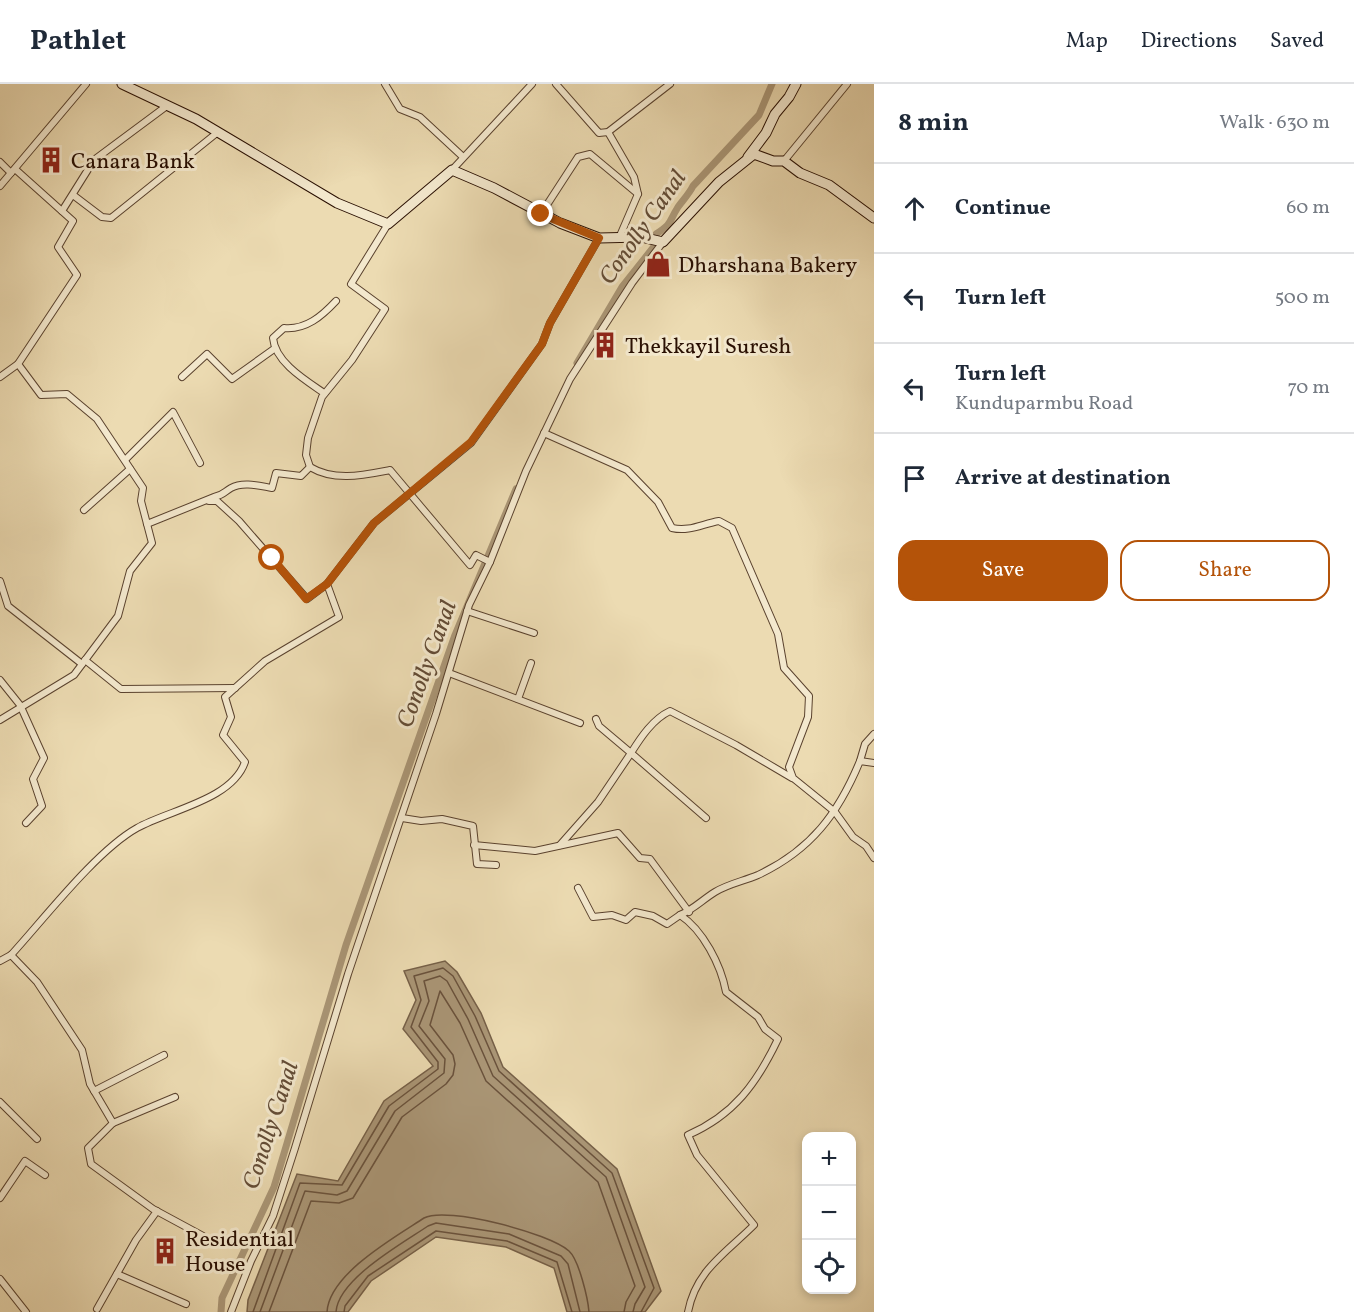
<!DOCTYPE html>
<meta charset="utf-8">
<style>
body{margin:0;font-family:Vollkorn,serif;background:#f6f6f7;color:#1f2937}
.controls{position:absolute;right:18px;bottom:18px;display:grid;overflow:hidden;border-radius:12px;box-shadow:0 3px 9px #0003}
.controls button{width:54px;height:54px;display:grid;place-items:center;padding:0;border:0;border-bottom:2px solid #e0e1e3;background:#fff;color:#1f2937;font:30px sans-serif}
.stop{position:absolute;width:18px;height:18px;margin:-14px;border:4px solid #b45309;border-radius:50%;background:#fff}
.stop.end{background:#b45309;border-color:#fff;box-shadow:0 2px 6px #0008}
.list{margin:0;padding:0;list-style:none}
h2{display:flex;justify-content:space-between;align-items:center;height:78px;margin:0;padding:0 24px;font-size:26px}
h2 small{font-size:20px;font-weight:400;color:#747a83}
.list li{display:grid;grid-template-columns:39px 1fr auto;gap:18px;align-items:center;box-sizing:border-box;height:90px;padding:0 24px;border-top:2px solid #e0e1e3}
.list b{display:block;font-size:22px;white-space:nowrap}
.list p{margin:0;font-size:20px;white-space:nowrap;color:#747a83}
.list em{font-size:20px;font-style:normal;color:#747a83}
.actions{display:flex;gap:12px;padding:18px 24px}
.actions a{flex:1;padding:14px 0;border:2px solid #b45309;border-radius:18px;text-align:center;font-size:21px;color:#b45309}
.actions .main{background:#b45309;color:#fff}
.icon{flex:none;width:33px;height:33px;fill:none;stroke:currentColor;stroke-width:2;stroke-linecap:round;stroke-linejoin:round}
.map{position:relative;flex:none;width:874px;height:1228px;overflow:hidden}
header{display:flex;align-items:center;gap:36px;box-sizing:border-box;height:84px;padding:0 30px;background:#fff;border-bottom:2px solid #e0e1e3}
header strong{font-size:28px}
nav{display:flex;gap:33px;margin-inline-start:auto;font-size:21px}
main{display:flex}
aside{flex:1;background:#fff}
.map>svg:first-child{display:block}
.water{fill:#aa9676;stroke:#766048;stroke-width:1.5}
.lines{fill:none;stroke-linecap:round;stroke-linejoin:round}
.shore{stroke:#6a523c;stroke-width:1.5}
.canal{stroke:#aa9676;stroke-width:7}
.street-casing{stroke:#5a422e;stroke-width:8}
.secondary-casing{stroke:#290f02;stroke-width:11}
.street{stroke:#f3e8cd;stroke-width:6}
.secondary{stroke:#f3e8cd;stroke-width:9}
.route{stroke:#b45309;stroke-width:8}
.labels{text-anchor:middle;stroke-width:6;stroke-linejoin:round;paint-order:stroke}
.poi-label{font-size:22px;fill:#290f02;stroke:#f3e8cd;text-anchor:start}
.water-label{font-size:24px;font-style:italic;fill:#634c36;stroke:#f3e8cd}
</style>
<header>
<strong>Pathlet</strong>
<nav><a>Map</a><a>Directions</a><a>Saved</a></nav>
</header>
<main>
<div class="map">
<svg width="874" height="1228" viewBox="0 0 874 1228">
<rect width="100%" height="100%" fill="#ecdbb2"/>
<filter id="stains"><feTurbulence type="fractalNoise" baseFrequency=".00333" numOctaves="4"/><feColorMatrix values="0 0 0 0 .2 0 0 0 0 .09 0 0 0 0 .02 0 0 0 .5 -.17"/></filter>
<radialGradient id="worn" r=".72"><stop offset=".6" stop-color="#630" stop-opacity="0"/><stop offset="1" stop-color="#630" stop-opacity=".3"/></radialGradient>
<!-- water -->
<path class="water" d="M445,877l12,11 24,41 22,54 114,102 44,122 -16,21h-78l-13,-44 -48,-21 -70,-10 -65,44 -23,31h-101l1,-12 49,-126 41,7 46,-80 49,-35 -30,-37 13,-29 -12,-29z"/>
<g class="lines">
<!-- shore -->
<g class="shore">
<path d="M253,1228l47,-129 42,2 47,-79 49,-37v-7l-27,-35 10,-27 -7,-24 29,-8 10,8 22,40 24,55 113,102 42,115 -13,24"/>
<path d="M260,1228l45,-121 32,4 10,-4 48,-80 49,-38 1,-14 -26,-33 10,-25 -5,-20 16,-5 7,5 21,38 25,57 113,101 39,110 -10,17 -2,8"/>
<path d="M269,1228l42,-111 28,2 14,-5 49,-81 44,-33 7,-9 2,-11 -2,-9 -23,-30 10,-34 20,32 26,58 112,101 37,104 -9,16 -2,10"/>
<path d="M327,1228c2,-38 68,-75 97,-94 23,-12 125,15 145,33 10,9 19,48 20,61"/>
<path d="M336,1228c2,-33 67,-69 92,-86l8,-3 73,11 52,22 7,8 12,48"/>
<path d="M344,1228l1,-6 23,-30 68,-45 71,10 50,21 15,50"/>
</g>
<!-- canal -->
<g class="canal">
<path d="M577,279l45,-76 34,-43v-10c17,-11 12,-11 22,-27 5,-7 11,-13 15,-21l66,-71 13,-31"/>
<path d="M221,1228l1,-14 52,-111 72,-242 109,-310 61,-146"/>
</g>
<!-- street casing -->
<g class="street-casing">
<g id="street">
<path d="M385,0l15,25 20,8 42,39"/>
<path d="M556,0l43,49 9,-1 62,-48"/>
<path d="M608,48l26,45 4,17 -19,44"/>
<path d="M784,77l63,-77"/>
<path d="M0,78l11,11"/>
<path d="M452,86l80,-86"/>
<path d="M0,102l86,-102"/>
<path d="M73,111l29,22 9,1 107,-86"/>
<path d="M62,127l32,-51 74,-55"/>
<path d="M541,130l37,-57 12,-3 48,40"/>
<path d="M0,293l18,-13"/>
<path d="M182,293l25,-23 25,25 42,-30"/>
<path d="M324,309c-19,-13 -49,-31 -51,-55l11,-10c22,2 38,-12 52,-27"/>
<path d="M544,349l83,37 31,32 14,26c17,4 30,-4 47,-7l13,7 46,106 6,34 25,28 -1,21 -19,50 4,11 42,34 18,25 13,9 8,12"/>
<path d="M125,376l48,-48 27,51"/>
<path d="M310,383l-4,-12 2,-17 14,-41 30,-37 33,-51 -34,-25 37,-60"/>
<path d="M209,417h8l22,20 68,78 20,-15"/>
<path d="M84,426l46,-41"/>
<path d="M147,440l67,-27c10,-2 10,-5 17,-9 12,-7 29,-2 41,0l4,-15 25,3 9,-9c25,15 54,8 80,3l80,95 6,-10 14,7"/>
<path d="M0,497l8,25 74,58"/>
<path d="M467,527l67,22"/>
<path d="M85,576l36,29 114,-1"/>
<path d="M449,589l131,50"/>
<path d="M0,596l20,25 24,53 -11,21 9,27 -16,17"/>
<path d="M518,615l13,-36"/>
<path d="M596,635l3,7 32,27c10,-16 22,-34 39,-42l66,34 56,33"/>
<path d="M0,636l74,-45 44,-59 12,-45 22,-28 -11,-42 2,-13 -46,-69 -30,-25 -26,1 -23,-31 59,-89 -19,-28 15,-26 -58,-52"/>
<path d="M860,677l5,-17 9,-10"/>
<path d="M402,734l19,3 21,-2 31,7 4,38 19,1"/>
<path d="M474,761l61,6 83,-18 22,25 10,1 39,53"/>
<path d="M560,761l38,-43 33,-49 75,65"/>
<path d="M578,804l15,29 19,-2 14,5 9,-8 18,4 14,8 13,-9"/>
<path d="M11,871l26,27 45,68 8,34 23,39 -25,25 3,16 62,45 50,27"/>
<path d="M0,877l11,-6c33,-36 85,-104 126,-127 32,-18 95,-28 108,-66l-22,-27 8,-18 -6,-20 40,-36 74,-44 -12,-33 47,-61 97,-80 71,-99 8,-21 49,-85"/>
<path d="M94,1007l70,-36"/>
<path d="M0,1018l37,37"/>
<path d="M113,1039l62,-26"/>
<path d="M0,1114l25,-37 20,14"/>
<path d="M117,1190l69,30"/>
<path d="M0,1195l26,33"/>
<path d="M97,1225l39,-69 21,-29"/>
<path d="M231,1228l20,-51 22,-45 22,-68 53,-174 88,-260 33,-109 21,-43 36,-91 44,-92 62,-96 31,-41"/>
<path d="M688,1228c8,-42 38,-59 66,-87l-57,-70 -9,-20c46,-20 69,-52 90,-96l-13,-10 -7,-12 -32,-25c-5,-27 -23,-62 -46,-77 14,-6 22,-15 35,-23 13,-8 29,-11 43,-17 53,-25 80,-61 102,-114l14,2"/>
</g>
</g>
<!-- secondary casing -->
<g class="secondary-casing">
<g id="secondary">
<path d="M122,0l74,35 141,84 51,21 64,-54 42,18 66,35 39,15 42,-1 22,5 56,-60 35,-28 19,7h11l16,12 29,12 45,33"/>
<path d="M748,73l18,-24 9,-19 14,-17 7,-13"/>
</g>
</g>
<!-- street -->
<use href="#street" class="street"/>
<!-- secondary -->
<use href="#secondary" class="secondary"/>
</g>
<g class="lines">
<!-- route -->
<path class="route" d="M272,474l34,41 21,-15 47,-61 97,-81 71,-98 8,-21 49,-85 -58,-24"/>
</g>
<!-- icons -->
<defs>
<g id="building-bare" transform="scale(2.07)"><path d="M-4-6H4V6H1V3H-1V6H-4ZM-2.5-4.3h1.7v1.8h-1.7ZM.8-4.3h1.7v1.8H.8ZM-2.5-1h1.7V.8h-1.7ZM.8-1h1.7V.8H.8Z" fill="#8f2418" stroke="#f3e8cd" stroke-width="2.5" paint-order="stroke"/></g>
<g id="shop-bare" transform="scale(2.07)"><path d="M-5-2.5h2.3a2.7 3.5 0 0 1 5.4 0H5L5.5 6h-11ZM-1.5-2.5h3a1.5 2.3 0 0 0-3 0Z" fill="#8f2418" stroke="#f3e8cd" stroke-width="2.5" paint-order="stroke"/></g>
</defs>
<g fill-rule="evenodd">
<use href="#building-bare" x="51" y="76"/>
<use href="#shop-bare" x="658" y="180"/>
<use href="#building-bare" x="605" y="261"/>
<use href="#building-bare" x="165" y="1167"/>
</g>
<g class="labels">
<!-- poi labels -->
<g class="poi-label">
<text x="71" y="84">Canara Bank</text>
<text x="678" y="188">Dharshana Bakery</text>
<text x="625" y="269">Thekkayil Suresh</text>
<text x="185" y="1162">Residential<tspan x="185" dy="25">House</tspan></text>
</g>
<!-- water labels -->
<g class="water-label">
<text transform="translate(642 143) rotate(-55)" y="8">Conolly Canal</text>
<text transform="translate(426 580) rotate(-70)" y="8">Conolly Canal</text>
<text transform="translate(270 1041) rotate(-72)" y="8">Conolly Canal</text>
</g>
</g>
<rect width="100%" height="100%" filter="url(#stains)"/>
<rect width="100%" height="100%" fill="url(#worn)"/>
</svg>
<div class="controls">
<button>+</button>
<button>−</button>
<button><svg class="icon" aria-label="locate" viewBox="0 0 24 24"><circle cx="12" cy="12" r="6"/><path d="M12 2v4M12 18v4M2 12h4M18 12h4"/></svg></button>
</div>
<div class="stop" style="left:272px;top:474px"></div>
<div class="stop end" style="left:541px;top:130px"></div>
</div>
<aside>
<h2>8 min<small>Walk · 630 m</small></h2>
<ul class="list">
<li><svg class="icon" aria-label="ahead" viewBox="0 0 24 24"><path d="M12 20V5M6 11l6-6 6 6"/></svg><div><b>Continue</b></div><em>60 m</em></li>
<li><svg class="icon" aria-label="left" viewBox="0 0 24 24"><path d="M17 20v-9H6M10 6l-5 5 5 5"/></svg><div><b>Turn left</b></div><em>500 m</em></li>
<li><svg class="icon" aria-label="left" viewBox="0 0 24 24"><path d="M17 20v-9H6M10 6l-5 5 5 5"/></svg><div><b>Turn left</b><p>Kunduparmbu Road</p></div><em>70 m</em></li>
<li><svg class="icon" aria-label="arrive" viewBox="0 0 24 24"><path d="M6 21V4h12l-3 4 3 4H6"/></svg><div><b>Arrive at destination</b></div></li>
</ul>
<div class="actions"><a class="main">Save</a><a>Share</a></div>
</aside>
</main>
